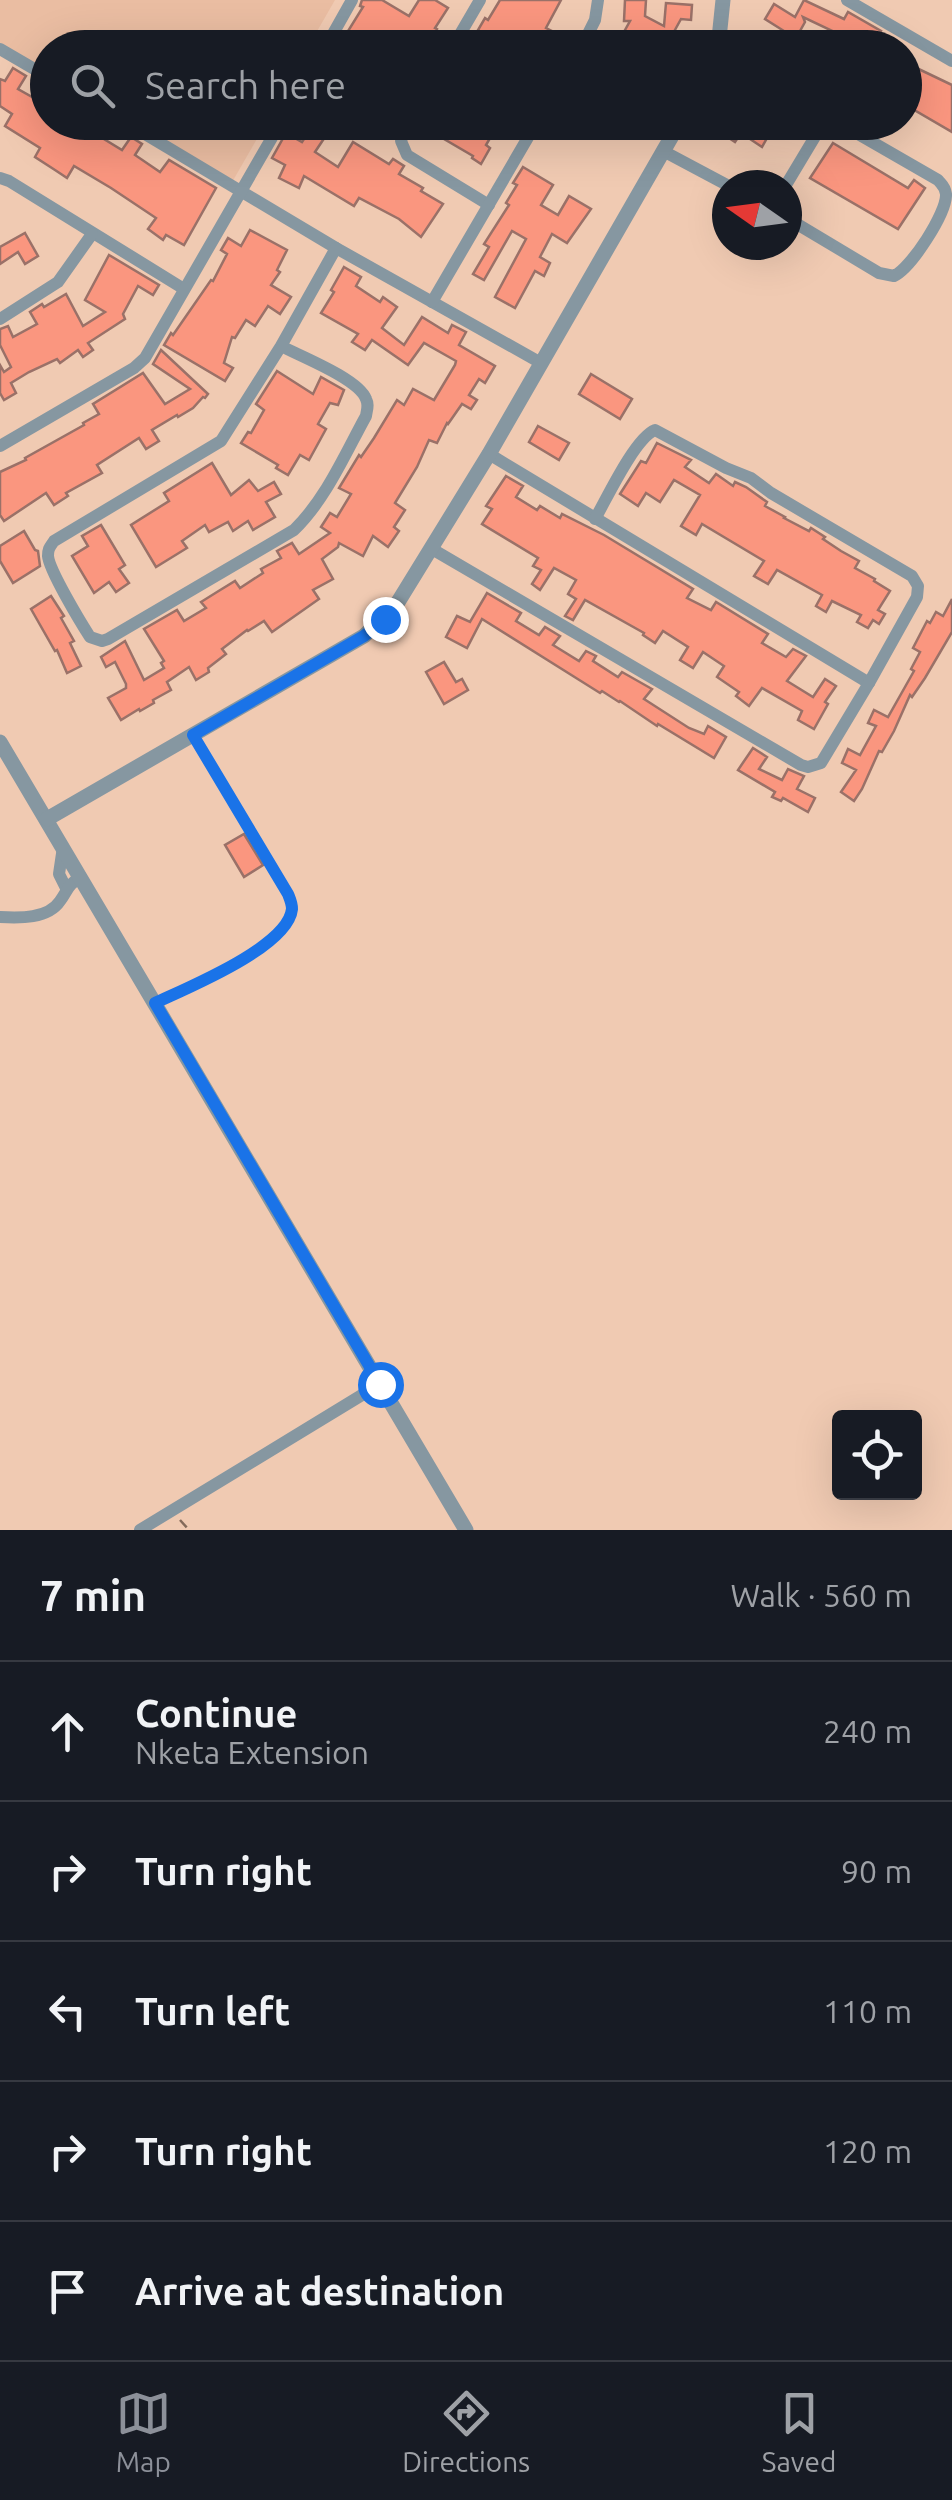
<!DOCTYPE html>
<meta charset="utf-8">
<style>
body{margin:0;font-family:Ubuntu,sans-serif;background:#20242c;color:#f1f3f6}
.controls{position:absolute;right:30px;bottom:30px;display:grid;overflow:hidden;border-radius:10px;box-shadow:0 10px 40px #0002}
.controls button{width:90px;height:90px;display:grid;place-items:center;padding:0;border:0;border-bottom:2px solid #363941;background:#171b24;color:#f1f3f6;font:50px sans-serif}
.compass{position:absolute;left:712px;top:170px;width:90px;height:90px;border-radius:50%;background:#171b24;box-shadow:0 10px 40px #0002;rotate:284deg}
.stop{position:absolute;width:30px;height:30px;margin:-22px;border:8px solid #1a73e8;border-radius:50%;background:#fff}
.stop.end{background:#1a73e8;border-color:#fff;box-shadow:0 2px 10px #0008}
.list{margin:0;padding:0;list-style:none}
h2{display:flex;justify-content:space-between;align-items:center;height:130px;margin:0;padding:0 40px;font-size:42px}
h2 small{font-size:32px;font-weight:400;color:#9ea1a6}
.list li{display:grid;grid-template-columns:65px 1fr auto;gap:30px;align-items:center;box-sizing:border-box;height:140px;padding:0 40px;border-top:2px solid #363941}
.list b{display:block;font-size:38px;white-space:nowrap}
.list p{margin:0;font-size:32px;white-space:nowrap;color:#9ea1a6}
.list em{font-size:32px;font-style:normal;color:#9ea1a6}
.icon{flex:none;width:55px;height:55px;fill:none;stroke:currentColor;stroke-width:2;stroke-linecap:round;stroke-linejoin:round}
.map{position:relative;flex:none;width:952px;height:1530px;overflow:hidden}
.search{position:absolute;background:#171b24;box-shadow:0 10px 40px #0002;left:30px;right:30px;top:30px;height:110px;display:flex;align-items:center;gap:25px;box-sizing:border-box;padding:0 35px;border-radius:55px;color:#9ea1a6;font-size:38px}
.sheet{height:830px;background:#171b24}
nav{display:flex;justify-content:space-around;align-items:center;box-sizing:border-box;height:140px;border-top:2px solid #363941;background:#171b24;font-size:28px;color:#9ea1a6}
nav a{display:grid;justify-items:center;gap:5px}
nav .on{color:#8c9099}
.map>svg:first-child{display:block}
.built{fill:#eabda2}
.building{fill:#fa967f;stroke:#9a7168;stroke-width:2.5}
.lines{fill:none;stroke-linecap:round;stroke-linejoin:round}
.path{stroke:#836a5a;stroke-width:2.5;stroke-dasharray:10 5;stroke-linecap:butt}
.service{stroke:#8697a1;stroke-width:6}
.minor{stroke:#8697a1;stroke-width:12}
.tertiary{stroke:#8697a1;stroke-width:15}
.route{stroke:#1a73e8;stroke-width:12}
</style>
<div class="map">
<svg width="952" height="1530" viewBox="0 0 952 1530">
<rect width="100%" height="100%" fill="#f0cab2"/>
<!-- built -->
<g class="built">
<path d="M0,0h335l-27,47 -260,1 -1,24 -47,-29z"/>
<path d="M131,123h135l-35,61z"/>
</g>
<!-- building -->
<g class="building">
<path d="M362,0h20l27,16 10,-16h16l13,8 -13,20 2,1 -8,19h-41l-7,-5 -3,5h-31l-7,-4 23,-37 -3,-1z"/>
<path d="M500,0h61l-15,28 6,3 -8,15 -9,-5 -3,7h-58l9,-15 -5,-3 7,-12 3,2z"/>
<path d="M625,0h21l-1,16 19,10 2,-23 26,2 -1,15 -10,-1 -16,29h-50l15,-27h-6z"/>
<path d="M804,0l40,19 4,-7 33,19 -6,10 11,7h-35l3,-5 -13,-8 -38,-18 2,5 -10,18 13,8h-36l12,-17 -19,-12 9,-15 21,13z"/>
<path d="M904,62l48,23v47l-48,-28z"/>
<path d="M13,68l13,8 -8,13 30,17v16h28l46,28 9,-13 11,7 -7,11 25,17 9,-12 47,28 -32,57 -18,-10 -3,5 -15,-11 8,-11 -45,-30 -37,-22 -7,12 -12,-8 -20,-13 5,-9 -35,-22 7,-12 -12,-8v-27l5,2z"/>
<path d="M315,122h8l8,6 -16,24 23,15 15,-25 36,22 4,-5 11,7 -5,8 24,14 -2,3 22,13 -22,33 -22,-18 -40,-21 -5,8 -50,-30 -5,12 -20,-10 6,-13 -13,-7 14,-25 16,9z"/>
<path d="M431,122h55l10,6 -10,17 4,3 -9,16 -9,-6 1,-2 -46,-27z"/>
<path d="M709,122h67l-14,25 -21,-14 -6,9 -9,-6 2,-2z"/>
<path d="M833,143l75,45 6,-8 11,8 -27,41 -88,-51z"/>
<path d="M523,167l30,18 -12,20 17,10 11,-19 22,13 -24,34 -15,-9 -12,23 10,6 -6,13 -9,-5 -20,37 -20,-11 31,-58 -14,-8 -28,49 -11,-6 16,-27 -5,-3 25,-39 -3,-2 11,-18 -4,-2z"/>
<path d="M250,230l37,20 -10,20 3,2 -9,13 20,12 -11,17 -12,-8 -13,20 -9,-6 -11,18 -3,-1 -8,26 9,5 -8,13 -61,-36 7,-12 2,2 38,-55 2,1 14,-27 -6,-4 7,-12 13,8z"/>
<path d="M25,233l13,23 -13,8 -7,-12 -18,12v-17z"/>
<path d="M109,255l50,30 -6,10 -15,-9 -15,28 2,5 -37,24 5,7 -10,7 -5,-7 -18,13 -3,-4 -28,13 -18,11 5,10 -12,7 -4,-7v-28l4,7 7,-5 -11,-22v-16l8,-3 5,11 24,-13 -7,-12 12,-8 2,3 22,-13 17,32 22,-14 -20,-12z"/>
<path d="M344,267l17,10 -5,9 24,16 3,-5 14,10 -15,21 22,17 18,-28 26,16 4,-8 14,7 -7,13 36,21 -10,17 -6,-4 -10,16 8,5 -6,9 -9,-5 -14,20 -1,-1 -10,20 -8,-3 -12,27 -22,36 10,7 -11,17 5,4 -11,16 -15,-11 -10,20 -24,-13 -1,4 -16,12 11,20 -20,11 6,9 -47,33 -8,-11 -16,10 -1,-1 -25,19 4,5 -18,14 1,4 -13,8 -7,-13 -22,15 4,8 -18,10 1,3 -14,8 -1,-2 -18,11 -13,-22 18,-10v-4l-11,-22 -9,5 -5,-10 24,-16 19,39 20,-12 -3,-5 3,-2 -20,-32 33,-19 7,11 22,-13 -5,-6 16,-10 18,-11 5,7 23,-15 -2,-4 20,-11 -4,-7 15,-8 7,11 31,-21 -9,-6 9,-14 7,4 14,-23 -12,-6 20,-33 2,2 13,-19 23,-38 7,5 9,-16 21,11 21,-35 1,-4 -32,-18 -16,22 -36,-25 -7,10 -13,-8 6,-8 -37,-21 13,-21 -3,-2z"/>
<path d="M161,350l47,44 -3,4 -2,-1 -10,11 -15,9 -1,-2 -25,15 7,11 -13,8 -7,-11 -42,27 5,8 -36,20 2,3 -14,9 -8,-12 -42,28 -4,-6v-43l26,-12 -1,-2 59,-33 -1,-2 16,-9 -6,-10 50,-31 22,31 25,-15 -37,-25z"/>
<path d="M277,371l36,23 8,-17 23,13 -6,15 -8,-2 -12,21 8,5 -17,31 -9,-5 -12,20 -12,-7 2,-3 -37,-22 7,-11 3,1 13,-23 -8,-6z"/>
<path d="M591,374l41,25 -12,20 -41,-25z"/>
<path d="M538,426l31,17 -10,17 -30,-18z"/>
<path d="M657,443l34,17 -6,7 24,16 7,-9 17,12 2,-4 11,5 21,15 -2,4 20,11 -1,1 25,13 2,-3 14,9 -2,2 18,12 18,10 -4,7 20,11 -1,2 16,10 -12,19 7,4 -6,10 -6,-4 -5,8 -11,-6 4,-7 -29,-14 -6,11 -10,-6 6,-11 -45,-25 -9,14 -14,-8 10,-15 -62,-37 -6,11 -15,-9 19,-31 -26,-15 -14,22 -14,-9 -8,13 -18,-12 21,-33 5,2z"/>
<path d="M212,463l19,32 18,-15 9,11 16,-9 7,12 -15,8 9,15 -22,13 -5,-9 -15,10 -5,-9 -19,10 -4,-7 -23,16 5,7 -31,19 -25,-42 38,-24 -5,-8z"/>
<path d="M506,476l17,10 -7,11 21,13 3,-4 20,12 2,-4 42,21 89,54 -6,9 24,12 5,-8 52,32 -6,9 24,14 7,-8 13,7 -19,25 26,16 12,-18 11,7 -11,16 3,2 -14,25 -16,-9 4,-9 -40,-23 -13,18 -13,-10 3,-4 -22,-15 7,-11 -21,-14 -10,16 -13,-8 8,-13 -25,-16 -8,12 -12,-8 1,-2 -59,-33 -12,20 -8,-4 11,-17 -8,-5 8,-14 -22,-12 -14,22 -8,-6 9,-14 -8,-4 5,-8 -56,-34 10,-15 -6,-3z"/>
<path d="M101,525l24,40 -6,4 10,14 -13,9 -7,-10 -15,11 -22,-37 16,-10 -6,-10z"/>
<path d="M24,531l11,19 3,1 2,15 -27,17 -13,-22v-15z"/>
<path d="M487,593l34,20 -5,8 23,14 6,-8 15,9 -7,9 26,16 7,-10 10,5 -3,5 25,16 4,-5 30,17 -8,10 45,29 15,6 4,-8 18,11 -12,21 -56,-34 -1,2 -37,-25 -1,1 -17,-11 -2,2 -118,-74 -15,29 -21,-11 11,-21 13,6z"/>
<path d="M51,596l13,20 -3,2 13,23 -4,2 11,23 -14,7 -10,-23 -2,1 -24,-42z"/>
<path d="M952,599v33l-27,46 -13,19 -2,-2 -16,36 -12,21 -3,-1 -17,38 -8,12 -13,-9 15,-22 -14,-7 6,-14 12,6 16,-29 -8,-3 6,-13 14,7 26,-46 -3,-2 9,-17 -7,-4 14,-27 3,2 6,-11 7,4z"/>
<path d="M444,662l12,20 6,-3 6,11 -24,14 -18,-32z"/>
<path d="M753,748l14,9 -8,12 23,11 6,-11 16,7 -7,13 18,9 -7,14 -25,-14 -2,3 -9,-4 3,-5 -37,-22z"/>
<path d="M244,834l19,31 -19,12 -19,-32z"/>
</g>
<g class="lines">
<!-- path -->
<path class="path" d="M180,1520l9,10"/>
<!-- service -->
<path class="service" d="M157,1002c32,-15 131,-55 135,-93 0,-5 -2,-10 -4,-15l-95,-158"/>
<!-- minor -->
<g class="minor">
<path d="M847,0l105,61"/>
<path d="M325,48l27,-48"/>
<path d="M452,48l28,-48"/>
<path d="M581,48l14,-28 3,-20"/>
<path d="M0,49l48,28"/>
<path d="M125,122l211,126 205,115"/>
<path d="M407,122l-6,19 6,14 82,50"/>
<path d="M665,152l62,33"/>
<path d="M0,178l9,3 175,108"/>
<path d="M786,185l33,-55c10,-6 16,-5 27,-3l92,53c4,5 7,6 8,14 1,19 -35,74 -52,82l-15,-3 -92,-55"/>
<path d="M432,302l105,-180"/>
<path d="M0,319l58,-37 34,-48"/>
<path d="M281,346c19,10 78,33 85,53 3,6 1,10 0,17 -21,38 -40,83 -72,114l-186,109 -6,2 -12,-4c-9,-14 -41,-67 -42,-81 0,-8 2,-9 6,-15l167,-100 60,-95 55,-98"/>
<path d="M0,446l134,-78 11,-10 136,-236"/>
<path d="M489,454l380,229"/>
<path d="M432,549l369,216 7,2 13,-4 48,-80 48,-86 1,-11 -6,-10 -141,-83 -20,-15 -25,-10 -71,-38c-20,8 -48,68 -60,89"/>
<path d="M63,847l-4,27 7,14"/>
<path d="M0,917c20,1 48,2 60,-16 8,-11 8,-17 21,-24"/>
<path d="M140,1530l240,-146"/>
</g>
<!-- tertiary -->
<g class="tertiary">
<path d="M718,48l5,-48"/>
<path d="M0,742l466,788"/>
<path d="M47,819l317,-183 31,-29 94,-153 191,-332"/>
</g>
</g>
<g class="lines">
<!-- route -->
<path class="route" d="M380,1384l-225,-381c32,-15 133,-56 137,-94 0,-6 -2,-10 -4,-15l-95,-159 171,-99 21,-17"/>
</g>
</svg>
<div class="controls">
<button><svg class="icon" aria-label="locate" viewBox="0 0 24 24"><circle cx="12" cy="12" r="6"/><path d="M12 2v4M12 18v4M2 12h4M18 12h4"/></svg></button>
</div>
<svg class="compass" viewBox="-18 -18 36 36"><path d="M0-13l5 13h-10z" fill="#e53935"/><path d="M0 13l5-13h-10z" fill="#9ea1a6"/></svg>
<div class="stop" style="left:380px;top:1384px"></div>
<div class="stop end" style="left:385px;top:619px"></div>
<div class="search"><svg class="icon" aria-label="search" viewBox="0 0 24 24"><circle cx="10" cy="10" r="6"/><path d="M15 15l6 6"/></svg>Search here</div>
</div>
<section class="sheet">
<h2>7 min<small>Walk · 560 m</small></h2>
<ul class="list">
<li><svg class="icon" aria-label="ahead" viewBox="0 0 24 24"><path d="M12 20V5M6 11l6-6 6 6"/></svg><div><b>Continue</b><p>Nketa Extension</p></div><em>240 m</em></li>
<li><svg class="icon" aria-label="right" viewBox="0 0 24 24"><path d="M7 20v-9h11M14 6l5 5-5 5"/></svg><div><b>Turn right</b></div><em>90 m</em></li>
<li><svg class="icon" aria-label="left" viewBox="0 0 24 24"><path d="M17 20v-9H6M10 6l-5 5 5 5"/></svg><div><b>Turn left</b></div><em>110 m</em></li>
<li><svg class="icon" aria-label="right" viewBox="0 0 24 24"><path d="M7 20v-9h11M14 6l5 5-5 5"/></svg><div><b>Turn right</b></div><em>120 m</em></li>
<li><svg class="icon" aria-label="arrive" viewBox="0 0 24 24"><path d="M6 21V4h12l-3 4 3 4H6"/></svg><div><b>Arrive at destination</b></div></li>
</ul>
</section>
<nav>
<a class="on"><svg class="icon" aria-label="map" viewBox="0 0 24 24"><path d="M3 6l6-2 6 2 6-2v14l-6 2-6-2-6 2zM9 4v14M15 6v14"/></svg>Map</a>
<a><svg class="icon" aria-label="directions" viewBox="0 0 24 24"><path d="M12 3l9 9-9 9-9-9zM9 14v-3h6M13 9l2 2-2 2"/></svg>Directions</a>
<a><svg class="icon" aria-label="saved" viewBox="0 0 24 24"><path d="M7 4h10v16l-5-4-5 4z"/></svg>Saved</a>
</nav>
